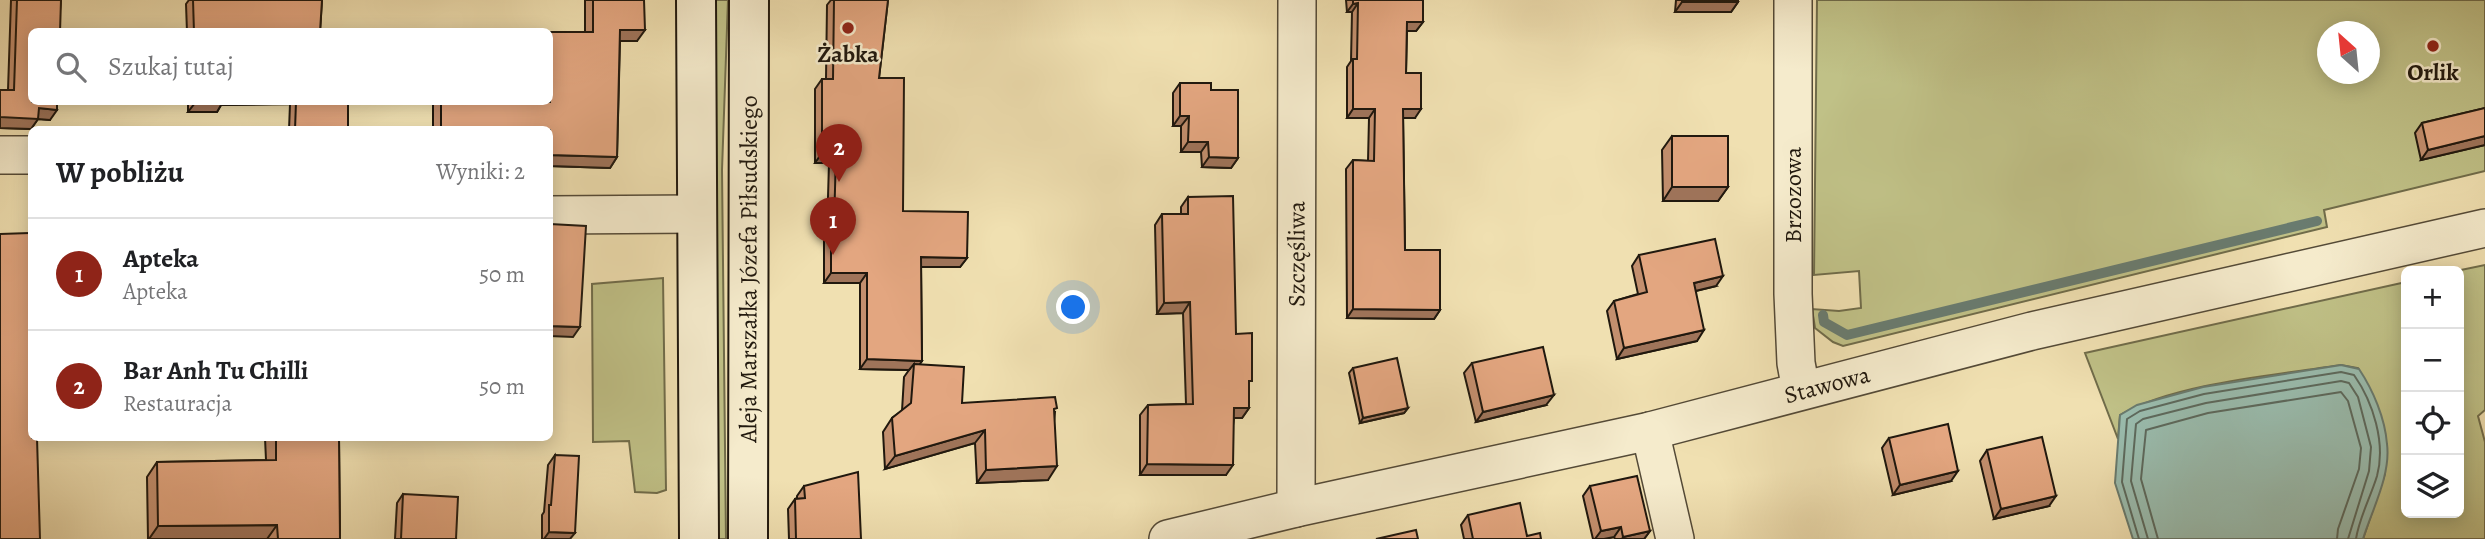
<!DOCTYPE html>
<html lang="pl">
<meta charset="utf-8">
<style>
body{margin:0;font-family:Alegreya,serif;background:#f6f6f6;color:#202124}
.controls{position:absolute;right:21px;bottom:21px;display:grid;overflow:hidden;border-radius:10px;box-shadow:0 4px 18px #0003}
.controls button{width:63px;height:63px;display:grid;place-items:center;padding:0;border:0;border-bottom:2px solid #e0e0e0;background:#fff;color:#202124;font:35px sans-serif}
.compass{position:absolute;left:2317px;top:21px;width:63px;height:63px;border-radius:50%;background:#fff;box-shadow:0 4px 18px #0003;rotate:333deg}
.you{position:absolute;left:1074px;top:308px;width:24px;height:24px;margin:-18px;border:5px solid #fff;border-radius:50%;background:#1a73e8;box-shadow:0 0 0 10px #1a73e833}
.badge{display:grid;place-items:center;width:46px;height:46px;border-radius:50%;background:#8f2418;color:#fff;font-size:23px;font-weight:700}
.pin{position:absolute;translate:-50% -58px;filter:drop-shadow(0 2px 4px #0008)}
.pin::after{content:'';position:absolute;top:37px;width:24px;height:21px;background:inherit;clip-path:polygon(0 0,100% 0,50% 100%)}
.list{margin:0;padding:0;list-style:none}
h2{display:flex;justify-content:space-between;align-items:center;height:91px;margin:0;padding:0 28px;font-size:30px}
h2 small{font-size:23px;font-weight:400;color:#757577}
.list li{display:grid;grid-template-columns:46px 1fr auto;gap:21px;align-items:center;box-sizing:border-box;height:112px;padding:0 28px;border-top:2px solid #e0e0e0}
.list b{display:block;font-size:26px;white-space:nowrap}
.list p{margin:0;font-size:23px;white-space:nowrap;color:#757577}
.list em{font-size:23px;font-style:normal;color:#757577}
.icon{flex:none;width:38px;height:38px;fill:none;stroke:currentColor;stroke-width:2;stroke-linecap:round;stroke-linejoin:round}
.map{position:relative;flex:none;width:2485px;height:539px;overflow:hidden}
.search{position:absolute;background:#fff;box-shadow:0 4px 18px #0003;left:28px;top:28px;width:525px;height:77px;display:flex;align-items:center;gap:18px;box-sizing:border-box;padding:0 24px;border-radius:10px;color:#757577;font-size:26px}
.panel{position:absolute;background:#fff;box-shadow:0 4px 18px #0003;left:28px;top:126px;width:525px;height:315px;border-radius:10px}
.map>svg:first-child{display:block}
.green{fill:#c0c187;stroke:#706c4a;stroke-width:2;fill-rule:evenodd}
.water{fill:#9abdaf;stroke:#697b6f;stroke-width:2}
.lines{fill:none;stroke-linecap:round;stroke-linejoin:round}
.shore{stroke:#5d6a5e;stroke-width:2}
.stream{stroke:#697b6f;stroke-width:10}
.street-casing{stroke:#544a37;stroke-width:40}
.secondary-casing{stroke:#20180e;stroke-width:42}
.street{stroke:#f5ebcc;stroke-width:37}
.secondary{stroke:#f5ebcc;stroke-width:38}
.wall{fill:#c38f6e;stroke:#20180e;stroke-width:2}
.shaded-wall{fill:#9f745a;stroke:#20180e;stroke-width:2}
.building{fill:#e3a680;stroke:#20180e;stroke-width:2}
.poi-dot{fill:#8f2418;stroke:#f5ebcc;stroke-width:2.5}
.labels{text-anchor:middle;stroke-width:5;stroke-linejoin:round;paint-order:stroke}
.poi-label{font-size:24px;font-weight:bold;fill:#20180e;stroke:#f5ebcc}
.street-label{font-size:24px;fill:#20180e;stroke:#f5ebcc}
</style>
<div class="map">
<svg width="2485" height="539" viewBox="0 0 2485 539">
<rect width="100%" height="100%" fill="#f0e0b1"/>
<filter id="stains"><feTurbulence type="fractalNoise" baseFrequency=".00286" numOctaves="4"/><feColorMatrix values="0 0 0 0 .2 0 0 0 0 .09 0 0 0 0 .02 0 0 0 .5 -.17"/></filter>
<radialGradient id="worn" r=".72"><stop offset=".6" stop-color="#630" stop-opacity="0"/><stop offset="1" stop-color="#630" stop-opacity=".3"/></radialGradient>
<!-- green -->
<g class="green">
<path d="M714,0h14l-6,170 4,369h-10z"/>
<path d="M1817,0h668v171l-161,39 3,17 -484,119 -10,-4 -18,-14 -3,-19 27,2 22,-3 -2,-37 -45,4zM2328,32h42v42h-42z"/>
<path d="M2485,265v145l-7,6 7,26v97h-122l22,-65 -27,-106 -17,-3c-64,10 -166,18 -221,50l-2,24 -33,-86 321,-71v231h53v-242h-3z"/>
<path d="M663,278l3,212 -9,3 -22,-1 -6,-51 -36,1 -1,-158z"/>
</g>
<!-- water -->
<path class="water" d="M2341,365l18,4c14,21 26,49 28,75 4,31 -15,66 -24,95h-230l-18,-56 5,-68 17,-10 66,-18z"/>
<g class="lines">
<!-- shore -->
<g class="shore">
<path d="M2139,539l-17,-57 5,-63 13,-8 64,-17 137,-22 13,3c19,27 32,68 23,101 -6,20 -18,42 -21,63"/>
<path d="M2148,539l-17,-58 5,-57 7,-5 63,-16 135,-22 8,2 9,14 13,50 -2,24 -21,68"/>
<path d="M2158,539l-17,-60 5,-49 62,-17 133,-21 7,9 13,47 -2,21 -21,60 -1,10"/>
</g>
<!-- stream -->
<path class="stream" d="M1823,315l1,7 23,13 470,-114"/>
<!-- street casing -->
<g class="street-casing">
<g id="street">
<path d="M1793,0v294l3,69 5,27"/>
<path d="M0,155h32"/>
<path d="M550,215l147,-1"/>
<path d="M1650,431l25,108"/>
<path id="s1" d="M1296,508l1,-508"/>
<path id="s2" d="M1168,539l128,-31 354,-77 382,-100 453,-103"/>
</g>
</g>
<!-- secondary casing -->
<g class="secondary-casing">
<g id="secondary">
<path d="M696,0l3,539"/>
<path id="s3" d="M748,539l1,-539"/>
</g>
</g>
<!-- street -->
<use href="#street" class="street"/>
<!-- secondary -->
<use href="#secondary" class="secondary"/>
</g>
<!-- wall -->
<g class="wall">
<path d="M11,0h50l-11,120 -12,-1 -7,10 -31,-1v-38h8z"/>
<path d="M189,0h133l-2,32h-133l-1,-28z"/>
<path d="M585,0h59l-7,41h-17l-3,116 -7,11 -60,-2v-36h-117v-27l1,-1h116l35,-70z"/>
<path d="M831,0h57l-9,78 24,133 64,47 -7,9h-39l1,94 -3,3 43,39 93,9 -7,68 -71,3 -2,-40 -90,26 -2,-37 9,-14 10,-7 2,-34 5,-7 -49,-1v-86h-36v-48l3,-4 2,-68h-14v-74l7,-10h4l1,-74z"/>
<path d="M1346,0h77v22l-7,9h-9l-1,42 9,45h-12l2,132 35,60 -6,9 -87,-1 -1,-149 7,-9 15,1 1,-43h-22v-51l4,-6 1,-49h-5z"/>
<path d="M1676,0h62v2l-7,10h-56z"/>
<path d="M1180,83l31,7 27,68 -7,10 -29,-1 -1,-15h-20v-26h-8v-33z"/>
<path d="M188,102h160v28h-59l1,-26 -69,1 -4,7h-29z"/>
<path d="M2485,108v37l-64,15 -6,-27 7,-10z"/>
<path d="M1672,136l56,51 -10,14h-55l-1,-51z"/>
<path d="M1188,197l48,137 13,52v22l-7,10h-8l-8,57h-86v-60l8,-10 38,-1 -3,-91 -26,1 -2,-89 7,-11h19v-7z"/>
<path d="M1639,255l77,31 -20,5 1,50 -80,18 -10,-48 7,-10 24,-7 -6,-28z"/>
<path d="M1472,363l74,42 -70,17 -12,-49z"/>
<path d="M1353,368l55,40 -4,5 -44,10 -11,-50z"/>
<path d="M265,438h74l1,101h-192l-1,-62 10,-15 109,-2z"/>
<path d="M1889,438l62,43 -58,14 -11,-47z"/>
<path d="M1987,450l62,56 -55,13 -14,-58z"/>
<path d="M555,455l15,84h-28v-24l2,-3 4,-47z"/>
<path d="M804,486l57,53h-72l-1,-30 7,-10 2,-1v-2z"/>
<path d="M1590,486l60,45 -6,8h-29l-1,-2 -10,2h-11l-10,-43z"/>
<path d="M403,494l53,45h-61l2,-36z"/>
<path d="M1468,515l59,21 14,3h-77l-3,-14z"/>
</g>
<!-- shaded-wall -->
<g class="shaded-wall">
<path d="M1682,2h56l-7,10h-56z"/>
<path d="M1358,3l-6,9h-5l6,-8z"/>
<path d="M1407,22h16l-7,9h-15z"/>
<path d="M620,30h25l-8,11h-24z"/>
<path d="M219,102h73l-2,2 -69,1 -4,7h-29l7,-9z"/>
<path d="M39,108l18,2 -7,10 -12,-1 -7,10 -31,-1v-11z"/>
<path d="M1353,109h22l-6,9h-22z"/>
<path d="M1403,109h18l-6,9h-18z"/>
<path d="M1180,116h9l-8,10h-8z"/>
<path d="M2485,136v9l-64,15 7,-10z"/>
<path d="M1188,142h20l-7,10h-20z"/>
<path d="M822,153h14l-7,10h-14z"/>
<path d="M550,155l67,2 -7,11 -60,-2z"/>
<path d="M1209,157l29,1 -7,10 -29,-1z"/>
<path d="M1672,187h56l-10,14h-55z"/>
<path d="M921,257l46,1 -7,9h-46z"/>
<path d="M831,273h36l-7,10h-36z"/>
<path d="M1723,276l-7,10 -29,7 7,-10z"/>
<path d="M1190,302l-7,11 -26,1 7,-11z"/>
<path d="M1353,309l87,1 -6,9 -87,-1z"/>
<path d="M550,326l30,1 -7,10 -23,-1z"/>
<path d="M1704,330l-7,11 -80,18 7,-11z"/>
<path d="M867,359l55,2 -7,10 -1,-7 -5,6 -49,-1z"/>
<path d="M1554,395l-8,10 -70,17 7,-10z"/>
<path d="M1234,408h15l-7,10h-15z"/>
<path d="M1408,408l-4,5 -44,10 3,-5z"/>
<path d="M985,430l-10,13 -90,26 10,-13z"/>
<path d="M1147,464l86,1 -7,10h-86z"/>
<path d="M1057,466l-9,14 -71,3 9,-13z"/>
<path d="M1958,471l-7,10 -58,14 7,-10z"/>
<path d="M2056,496l-7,10 -55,13 7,-10z"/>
<path d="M277,525l-10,14h-118l9,-13z"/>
<path d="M1621,527l-7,10 -10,2h-9l6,-8z"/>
<path d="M1650,531l-6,8h-22l1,-2z"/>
<path d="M549,532l26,1 -5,6h-26z"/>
</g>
<!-- building -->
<g class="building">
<path d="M17,0h44l-1,32h-28v70h25v8l-18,-2 -1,11 -38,-2v-27h14z"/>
<path d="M193,0h129l-2,32h-126z"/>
<path d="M593,0h51l1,30h-25l-3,127 -67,-2v-25h-109v-28h109v-70h43z"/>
<path d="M834,0h54l-9,78h25l-1,133 65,1 -1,46 -46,-1 1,104 -55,-2v-86h-36v-48h3l2,-72h-14v-74h11z"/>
<path d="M1353,0h70v22h-16l-1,51h15v36h-18l2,141h35v60l-87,-1v-149l21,1 1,-52h-22v-50h4l1,-56 -5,1z"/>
<rect x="1682" y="0" width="56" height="2"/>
<path d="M1180,83h31v7h27v68l-29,-1 -1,-15h-20l1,-26h-9z"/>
<path d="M195,102h28l-28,1z"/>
<path d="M296,102h52v28h-53z"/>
<path d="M2485,108v28l-57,14 -6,-27z"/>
<rect x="1672" y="136" width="56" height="51"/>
<path d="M1233,196l3,138 16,-1v48h-3v27h-15l-1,57 -86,-1 1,-59 45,-1 -3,-102 -26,1 -2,-89h26v-17z"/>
<path d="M550,224l36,2 -6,101 -30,-1z"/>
<path d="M30,233h2v205h5l3,101h-40v-305z"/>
<path d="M1715,239l8,37 -29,7 10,47 -80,18 -10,-47 33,-9 -8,-37z"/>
<path d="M1543,347l11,48 -71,17 -11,-49z"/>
<path d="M1397,358l11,50 -45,10 -10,-50z"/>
<path d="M914,364l50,3 -2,36 93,-6 2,11 -3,1 3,57 -71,4 -1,-40 -90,26 -3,-38 19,-15z"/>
<path d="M1948,424l10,47 -58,14 -11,-47z"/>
<path d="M2042,437l14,59 -55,13 -14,-59z"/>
<path d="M276,438h63l1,101h-62l-1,-14 -119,1 -1,-64 119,-2z"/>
<path d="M555,455l24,1 -4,77 -26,-1v-27h2z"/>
<path d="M858,472l3,67h-65l-1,-40 10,-1 -1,-12z"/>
<path d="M1637,476l13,55 -27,6 -2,-10 -20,4 -11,-45z"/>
<path d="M403,494l55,3 -2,42h-55z"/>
<path d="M1520,503l7,33 13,-3 1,6h-68l-5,-24z"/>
<path d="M1416,530l2,9h-42z"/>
</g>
<!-- markers -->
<g class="poi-dot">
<circle cx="848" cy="28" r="7"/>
<circle cx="2433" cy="46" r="7"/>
</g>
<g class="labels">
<!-- poi labels -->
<g class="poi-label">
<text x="848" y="62">Żabka</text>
<text x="2433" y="80">Orlik</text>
</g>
<!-- street labels -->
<g class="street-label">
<text transform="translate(1793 195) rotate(-90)" y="8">Brzozowa</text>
<text dy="8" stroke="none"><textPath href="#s1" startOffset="254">Szczęśliwa</textPath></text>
<text dy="8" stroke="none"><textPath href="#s3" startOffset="270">Aleja Marszałka Józefa Piłsudskiego</textPath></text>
<text dy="8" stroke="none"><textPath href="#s2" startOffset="677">Stawowa</textPath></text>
</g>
</g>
<rect width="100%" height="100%" filter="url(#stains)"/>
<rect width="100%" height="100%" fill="url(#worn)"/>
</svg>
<div class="controls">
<button>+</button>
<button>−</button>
<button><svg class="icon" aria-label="locate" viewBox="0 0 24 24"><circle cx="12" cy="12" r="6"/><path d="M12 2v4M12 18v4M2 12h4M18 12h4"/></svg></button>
<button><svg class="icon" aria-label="layers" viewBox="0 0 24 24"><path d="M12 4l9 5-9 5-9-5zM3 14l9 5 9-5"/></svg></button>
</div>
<svg class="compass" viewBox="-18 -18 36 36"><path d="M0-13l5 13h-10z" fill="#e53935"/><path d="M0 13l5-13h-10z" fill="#757577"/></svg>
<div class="you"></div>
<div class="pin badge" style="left:833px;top:255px">1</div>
<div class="pin badge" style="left:839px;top:182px">2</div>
<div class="search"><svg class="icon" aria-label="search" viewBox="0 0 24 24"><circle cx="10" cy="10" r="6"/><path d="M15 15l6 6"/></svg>Szukaj tutaj</div>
<section class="panel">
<h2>W pobliżu<small>Wyniki: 2</small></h2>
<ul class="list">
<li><span class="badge">1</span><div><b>Apteka</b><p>Apteka</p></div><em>50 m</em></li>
<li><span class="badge">2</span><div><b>Bar Anh Tu Chilli</b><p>Restauracja</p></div><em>50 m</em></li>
</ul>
</section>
</div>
